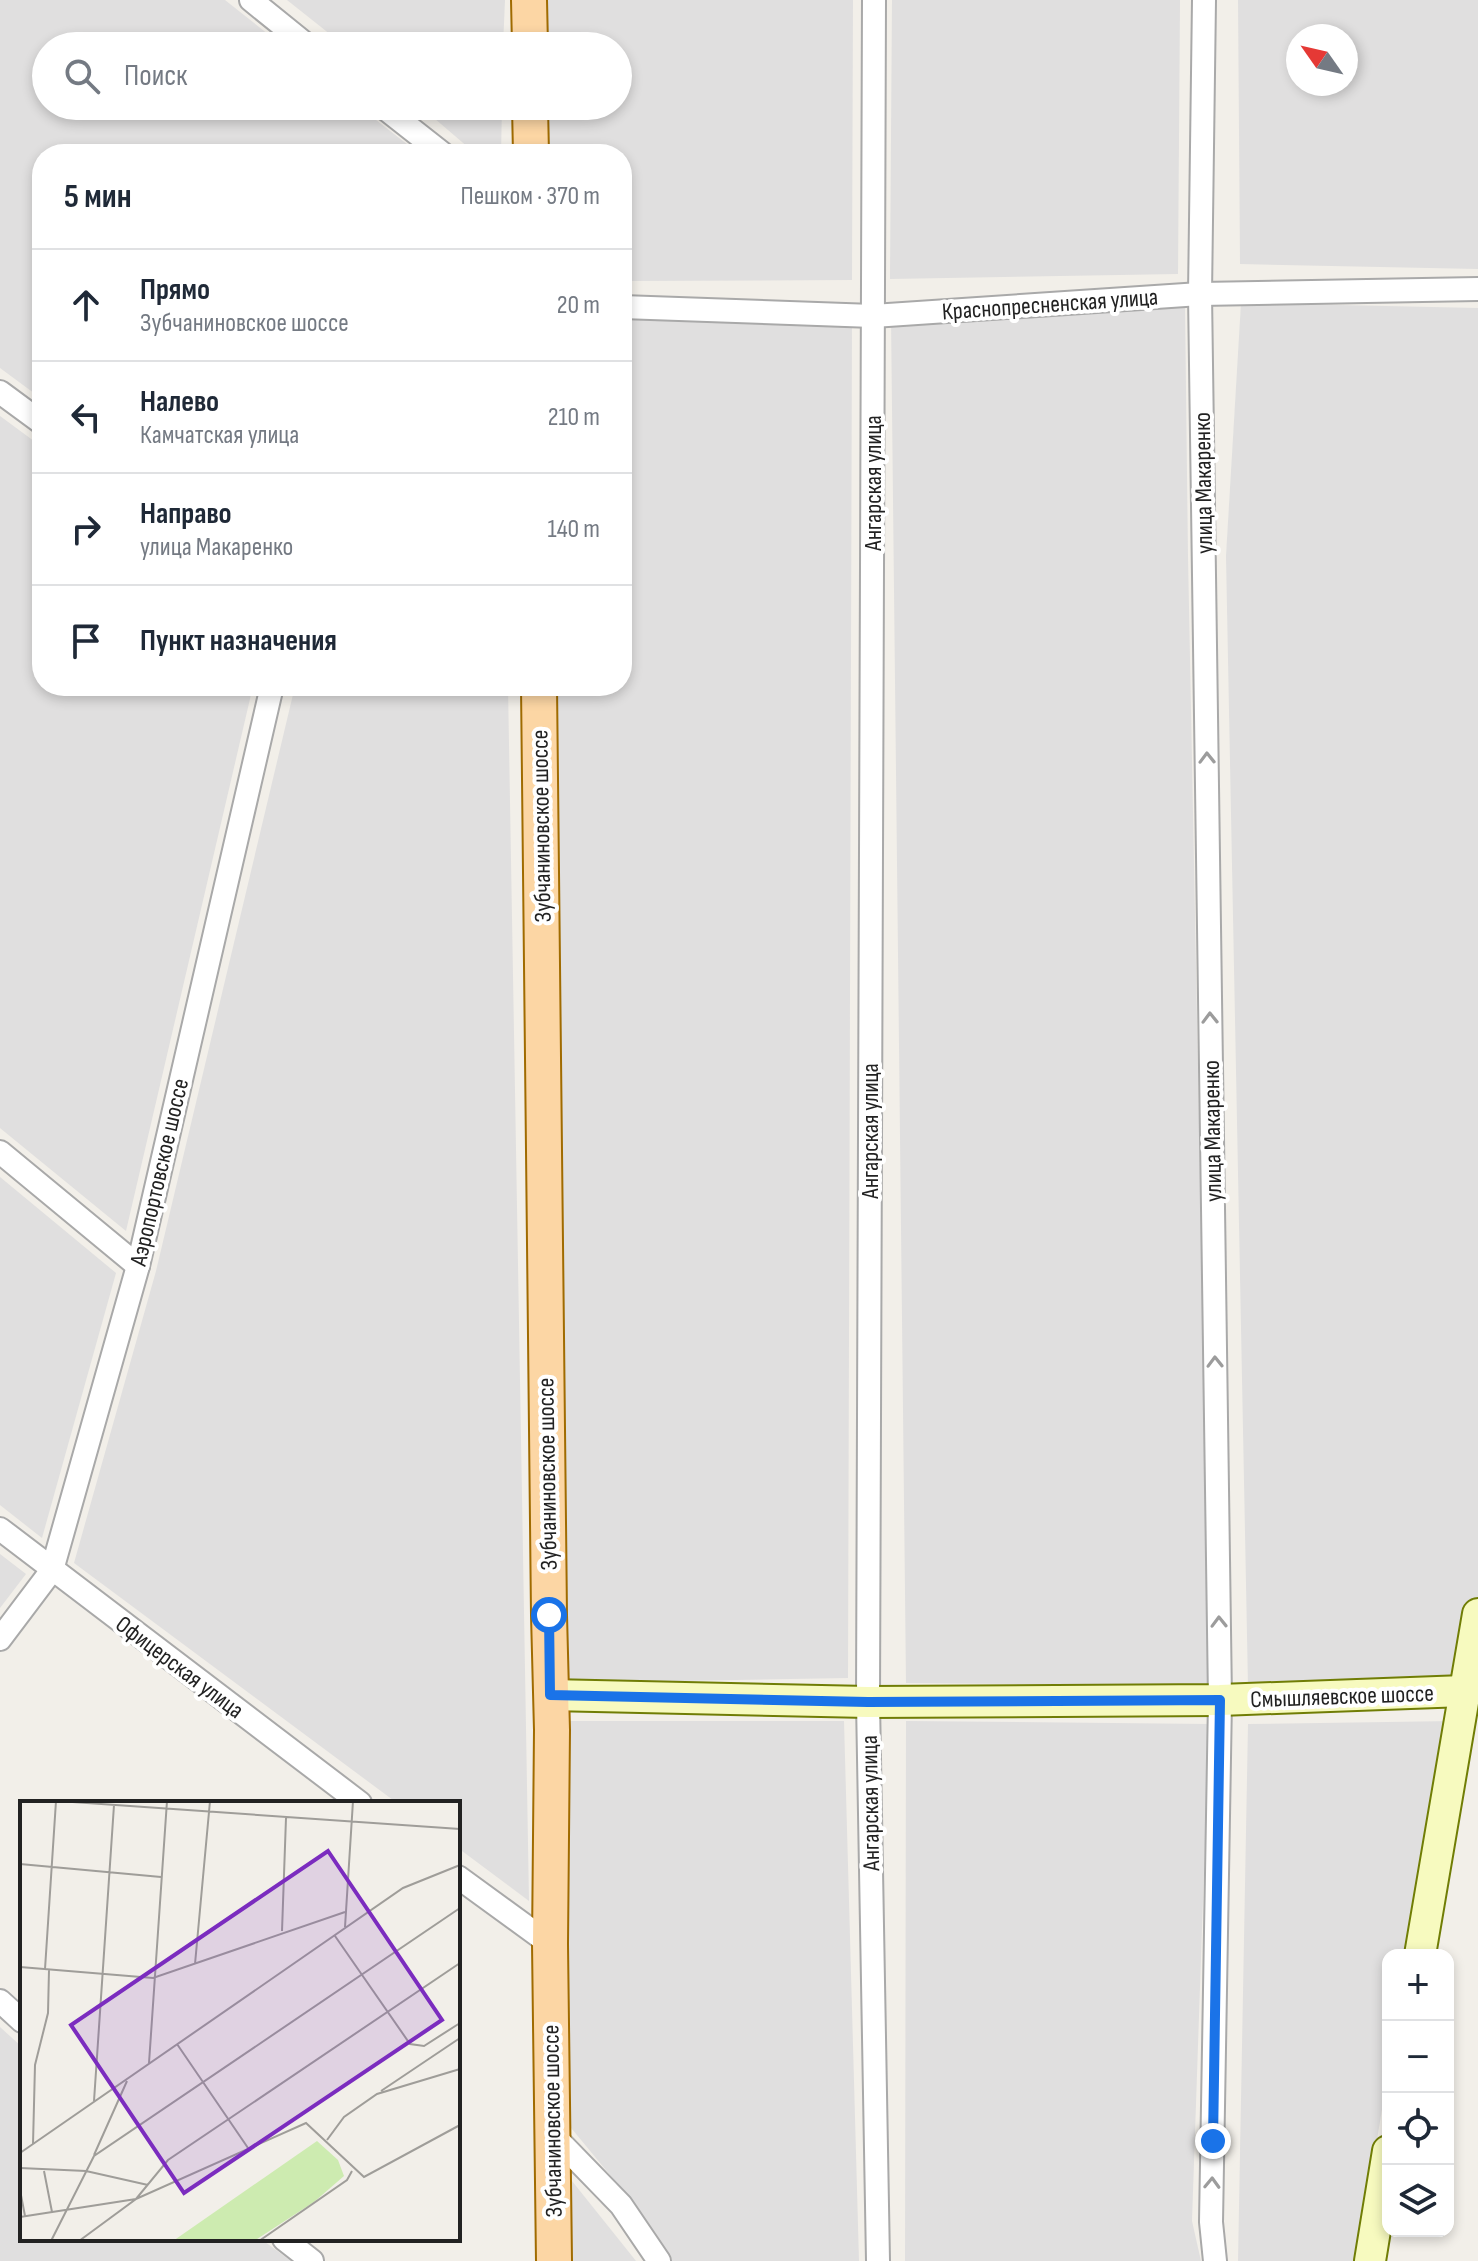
<!DOCTYPE html>
<html lang="ru">
<meta charset="utf-8">
<style>
body{margin:0;font-family:"Sofia Sans Condensed",sans-serif;background:#f6f6f7;color:#1f2937}
.controls{position:absolute;right:24px;bottom:24px;display:grid;overflow:hidden;border-radius:16px;box-shadow:0 4px 12px #0003}
.controls button{width:72px;height:72px;display:grid;place-items:center;padding:0;border:0;border-bottom:2px solid #e0e1e3;background:#fff;color:#1f2937;font:40px sans-serif}
.compass{position:absolute;left:1286px;top:24px;width:72px;height:72px;border-radius:50%;background:#fff;box-shadow:0 4px 12px #0003;rotate:304deg}
.stop{position:absolute;width:24px;height:24px;margin:-18px;border:6px solid #1a73e8;border-radius:50%;background:#fff}
.stop.end{background:#1a73e8;border-color:#fff;box-shadow:0 2px 8px #0008}
.list{margin:0;padding:0;list-style:none}
h2{display:flex;justify-content:space-between;align-items:center;height:104px;margin:0;padding:0 32px;font-size:34px}
h2 small{font-size:26px;font-weight:400;color:#747a83}
.list li{display:grid;grid-template-columns:52px 1fr auto;gap:24px;align-items:center;box-sizing:border-box;height:112px;padding:0 32px;border-top:2px solid #e0e1e3}
.list b{display:block;font-size:30px;white-space:nowrap}
.list p{margin:0;font-size:26px;white-space:nowrap;color:#747a83}
.list em{font-size:26px;font-style:normal;color:#747a83}
.icon{flex:none;width:44px;height:44px;fill:none;stroke:currentColor;stroke-width:2;stroke-linecap:round;stroke-linejoin:round}
.map{position:relative;flex:none;width:1478px;height:2261px;overflow:hidden}
.search{position:absolute;background:#fff;box-shadow:0 4px 12px #0003;left:32px;top:32px;width:600px;height:88px;display:flex;align-items:center;gap:20px;box-sizing:border-box;padding:0 28px;border-radius:44px;color:#747a83;font-size:30px}
.panel{position:absolute;background:#fff;box-shadow:0 4px 12px #0003;left:32px;top:144px;width:600px;height:552px;border-radius:32px}
.map>svg:first-child{display:block}
.residential{fill:#e0dfdf;fill-rule:evenodd}
.lines{fill:none;stroke-linecap:round;stroke-linejoin:round}
.street-casing{stroke:#a9a9a9;stroke-width:26}
.secondary-casing{stroke:#707d05;stroke-width:34}
.primary-casing{stroke:#a06b00;stroke-width:38}
.street{stroke:#fff;stroke-width:22}
.secondary{stroke:#f7fabf;stroke-width:30}
.primary{stroke:#fcd6a4;stroke-width:34}
.oneway{stroke:#9c9c9c}
.route{stroke:#1a73e8;stroke-width:10}
.labels{text-anchor:middle;stroke-width:8;stroke-linejoin:round;paint-order:stroke}
.street-label{font-size:24px;fill:#222;stroke:#fff}
.inset-road{fill:none;stroke:#9f9d99;stroke-width:2}
.view{fill:#7b2cbf;fill-opacity:0.15;stroke:#7b2cbf;stroke-width:4}
.inset-edge{fill:none;stroke:#222;stroke-width:4}
</style>
<div class="map">
<svg width="1478" height="2261" viewBox="0 0 1478 2261">
<rect width="100%" height="100%" fill="#f2efe9"/>
<!-- residential -->
<g class="residential">
<path d="M0,0h225l58,46h-237v60h312l54,42 -3,6h-367v245l-42,-31z"/>
<path d="M287,0h218l-2,46h-158z"/>
<path d="M543,0h310l-1,280 -230,1v-127h-82l1,-48h77v-60h-76z"/>
<path d="M892,0h288l-2,274 -288,5z"/>
<path d="M1238,0h240v269l-238,-5zM1298,36h48v48h-48z"/>
<path d="M420,106h82l-1,48h-25z"/>
<path d="M1241,303l237,5v1290l-9,67 -14,17 -207,4 -22,-1130z"/>
<path d="M1185,305l3,251 22,1130 -304,-3 -15,-1366z"/>
<path d="M852,318l-4,1360 -283,5 -18,-997h75v-366z"/>
<path d="M0,416l42,31v239h211l-127,545 -126,-103z"/>
<path d="M295,686h213l21,1215 -71,-53v-45h-61l-323,-240 82,-292z"/>
<path d="M0,1177l116,96 -74,265 -42,-33z"/>
<path d="M0,1554l26,20 -26,34z"/>
<path d="M566,1721h278l15,540h-190l-40,-63 -62,-75z"/>
<path d="M906,1721l303,3 -17,497 9,40h-296z"/>
<path d="M1454,1721l-47,234h-19v118l-31,188h-119l10,-537z"/>
<path d="M0,2027l22,20v192h239l30,22h-291z"/>
<path d="M568,2176l68,85h-67z"/>
</g>
<g class="lines">
<!-- street casing -->
<g class="street-casing">
<g id="street">
<path d="M251,0l57,46"/>
<path d="M874,0l-6,1702 10,559"/>
<path d="M1204,0l-4,294 20,1406 -9,522 4,39"/>
<path d="M382,106l61,48"/>
<path d="M622,307l251,9 327,-22 278,-5"/>
<path d="M0,392l42,31"/>
<path d="M0,1152l138,114"/>
<path d="M0,1529l360,274"/>
<path d="M0,1639l52,-69 86,-304 134,-580"/>
<path d="M458,1877l92,67"/>
<path d="M0,2001l22,20"/>
<path d="M552,2134l69,71 38,56"/>
<path d="M284,2239l28,22"/>
</g>
</g>
<!-- secondary casing -->
<g class="secondary-casing">
<g id="secondary">
<path d="M550,1695l318,7 352,-2 244,-9"/>
<path d="M1420,1955l58,-341"/>
<path d="M1370,2261l18,-110"/>
</g>
</g>
<!-- primary casing -->
<g class="primary-casing">
<g id="primary">
<path d="M529,0l1,46"/>
<path d="M530,106l1,48"/>
<path d="M539,686l10,929 3,115 -2,214 4,317"/>
</g>
</g>
<!-- street -->
<use href="#street" class="street"/>
<!-- secondary -->
<use href="#secondary" class="secondary"/>
<!-- primary -->
<use href="#primary" class="primary"/>
</g>
<!-- one-way arrows -->
<defs><path id="oneway-chevron" d="M-2-3.5L2.5 0L-2 3.5" fill="none" stroke-width="1.6" stroke-linecap="round" stroke-linejoin="round" transform="scale(2)"/></defs>
<g class="oneway">
<use href="#oneway-chevron" transform="translate(1207 758) rotate(-91)"/>
<use href="#oneway-chevron" transform="translate(1210 1018) rotate(-91)"/>
<use href="#oneway-chevron" transform="translate(1215 1362) rotate(-91)"/>
<use href="#oneway-chevron" transform="translate(1219 1622) rotate(-91)"/>
<use href="#oneway-chevron" transform="translate(1212 2183) rotate(-88)"/>
</g>
<g class="lines">
<!-- route -->
<path class="route" d="M549,1615l1,80 318,7 352,-2 -7,441"/>
</g>
<g class="labels">
<!-- street labels -->
<g class="street-label">
<text transform="translate(1050 304) rotate(-4)" y="8">Краснопресненская улица</text>
<text transform="translate(873 483) rotate(-90)" y="8">Ангарская улица</text>
<text transform="translate(1203 483) rotate(-91)" y="8">улица Макаренко</text>
<text transform="translate(541 826) rotate(-91)" y="8">Зубчаниновское шоссе</text>
<text transform="translate(870 1131) rotate(-90)" y="8">Ангарская улица</text>
<text transform="translate(1212 1131) rotate(-91)" y="8">улица Макаренко</text>
<text transform="translate(159 1172) rotate(-77)" y="8">Аэропортовское шоссе</text>
<text transform="translate(547 1474) rotate(-91)" y="8">Зубчаниновское шоссе</text>
<text transform="translate(180 1667) rotate(37)" y="8">Офицерская улица</text>
<text transform="translate(1342 1696) rotate(-2)" y="8">Смышляевское шоссе</text>
<text transform="translate(870 1803) rotate(-91)" y="8">Ангарская улица</text>
<text transform="translate(552 2121) rotate(-91)" y="8">Зубчаниновское шоссе</text>
</g>
</g>
<!-- overview -->
<g transform="translate(20 1801)">
<rect width="440" height="440" fill="#f2efe9"/>
<path d="M297,340l21,19 6,16 -30,26 -60,39h-81z" fill="#cdebb0"/>
<path class="inset-road" d="M38,0l402,28M0,63l141,13M325,126l8,-126M262,130l4,-113M315,135l75,108 14,2 36,-23M175,163l15,-163M0,166l133,11 192,-66M25,168l11,-168M157,243l71,104M129,262l18,-262M361,290l79,-53M74,300l20,-296M307,339l17,-23 33,-23 83,-25M13,343l2,-79 13,-52 1,-43M0,352l383,-265 57,-23M74,354l33,-74M0,367l66,3 62,14M24,370l8,41M0,389l5,26M0,416l116,-18 170,-76 58,54 96,-52M31,440l43,-85 366,-248M59,440l57,-42 32,-39 292,-197M239,440l88,-61 5,-9"/>
<path class="view" d="M308,50l114,169 -258,173 -113,-168z"/>
<rect width="440" height="440" class="inset-edge"/>
</g>
</svg>
<div class="controls">
<button>+</button>
<button>−</button>
<button><svg class="icon" aria-label="locate" viewBox="0 0 24 24"><circle cx="12" cy="12" r="6"/><path d="M12 2v4M12 18v4M2 12h4M18 12h4"/></svg></button>
<button><svg class="icon" aria-label="layers" viewBox="0 0 24 24"><path d="M12 4l9 5-9 5-9-5zM3 14l9 5 9-5"/></svg></button>
</div>
<svg class="compass" viewBox="-18 -18 36 36"><path d="M0-13l5 13h-10z" fill="#e53935"/><path d="M0 13l5-13h-10z" fill="#747a83"/></svg>
<div class="stop" style="left:549px;top:1615px"></div>
<div class="stop end" style="left:1213px;top:2141px"></div>
<div class="search"><svg class="icon" aria-label="search" viewBox="0 0 24 24"><circle cx="10" cy="10" r="6"/><path d="M15 15l6 6"/></svg>Поиск</div>
<section class="panel">
<h2>5 мин<small>Пешком · 370 m</small></h2>
<ul class="list">
<li><svg class="icon" aria-label="ahead" viewBox="0 0 24 24"><path d="M12 20V5M6 11l6-6 6 6"/></svg><div><b>Прямо</b><p>Зубчаниновское шоссе</p></div><em>20 m</em></li>
<li><svg class="icon" aria-label="left" viewBox="0 0 24 24"><path d="M17 20v-9H6M10 6l-5 5 5 5"/></svg><div><b>Налево</b><p>Камчатская улица</p></div><em>210 m</em></li>
<li><svg class="icon" aria-label="right" viewBox="0 0 24 24"><path d="M7 20v-9h11M14 6l5 5-5 5"/></svg><div><b>Направо</b><p>улица Макаренко</p></div><em>140 m</em></li>
<li><svg class="icon" aria-label="arrive" viewBox="0 0 24 24"><path d="M6 21V4h12l-3 4 3 4H6"/></svg><div><b>Пункт назначения</b></div></li>
</ul>
</section>
</div>
